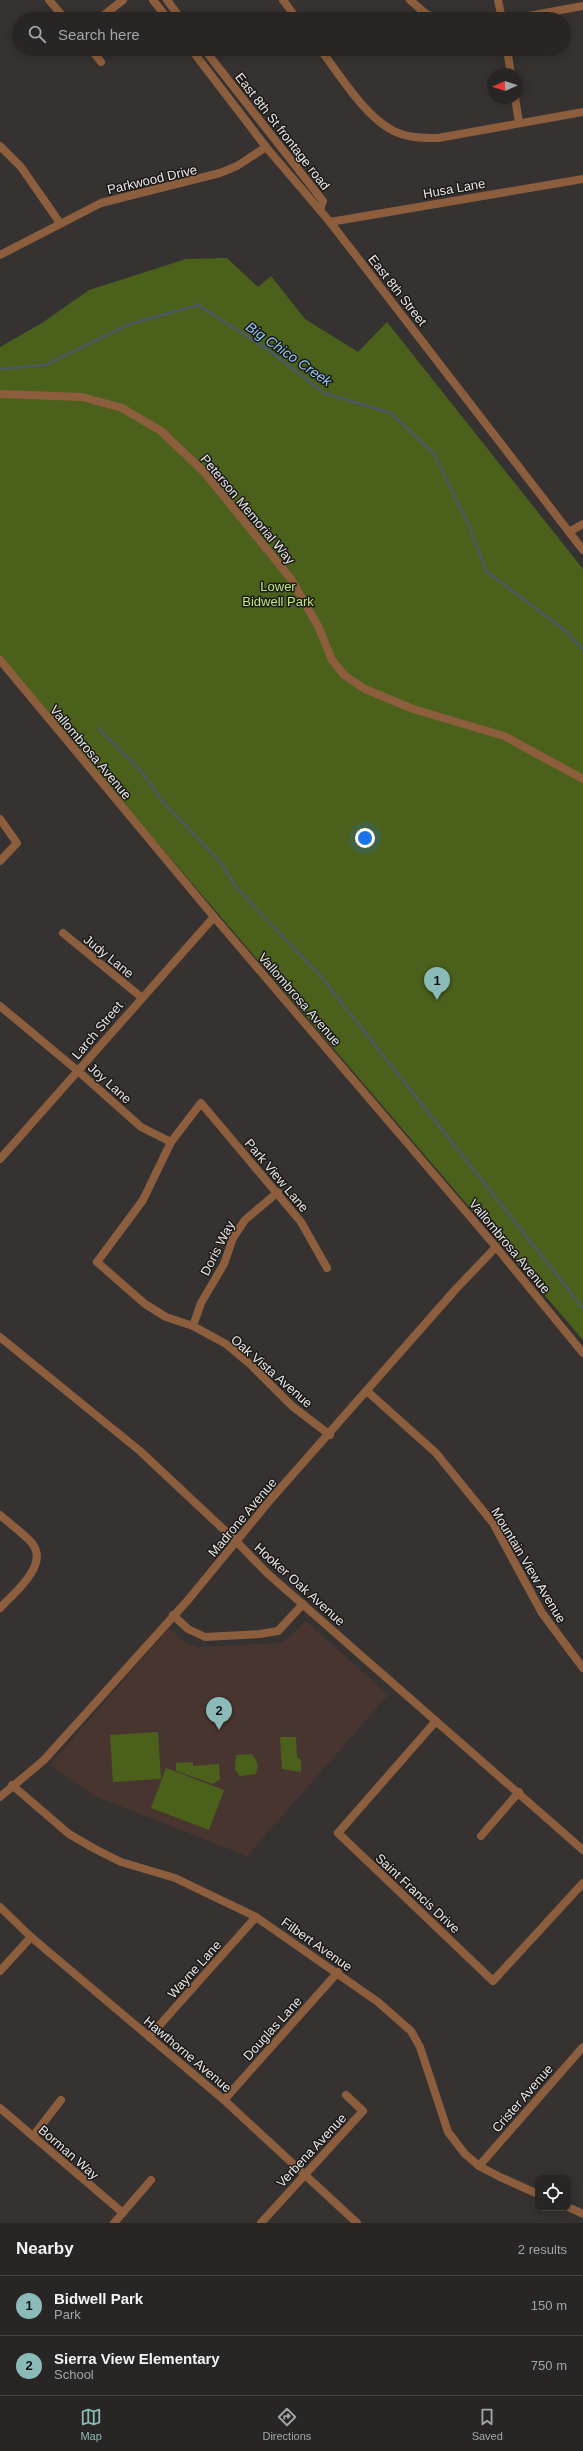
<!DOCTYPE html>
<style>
body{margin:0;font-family:Arial,sans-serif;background:#302e2d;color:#f1f3f6}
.controls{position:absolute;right:12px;bottom:12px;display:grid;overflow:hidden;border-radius:8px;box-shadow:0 2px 10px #0003}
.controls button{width:36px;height:36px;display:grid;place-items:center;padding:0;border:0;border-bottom:1px solid #444342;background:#282625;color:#f1f3f6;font:20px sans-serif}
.compass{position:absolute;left:487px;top:68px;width:36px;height:36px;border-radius:50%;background:#282625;box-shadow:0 2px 10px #0003;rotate:267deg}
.you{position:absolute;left:365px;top:838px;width:14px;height:14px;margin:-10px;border:3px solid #fff;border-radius:50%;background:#1a73e8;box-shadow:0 0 0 6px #1a73e833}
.badge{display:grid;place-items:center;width:26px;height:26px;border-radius:50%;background:#8bbbb9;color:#111;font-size:13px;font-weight:700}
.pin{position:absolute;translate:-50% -33px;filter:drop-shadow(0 1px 2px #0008)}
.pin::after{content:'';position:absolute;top:21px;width:14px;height:12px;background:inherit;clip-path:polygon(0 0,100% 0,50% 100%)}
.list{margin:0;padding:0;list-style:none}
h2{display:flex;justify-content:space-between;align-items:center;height:52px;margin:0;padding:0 16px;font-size:17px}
h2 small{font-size:13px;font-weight:400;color:#a5a5a7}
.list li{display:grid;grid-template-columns:26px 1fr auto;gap:12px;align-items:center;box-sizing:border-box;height:60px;padding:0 16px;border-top:1px solid #444342}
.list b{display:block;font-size:15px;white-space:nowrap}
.list p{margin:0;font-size:13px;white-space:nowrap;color:#a5a5a7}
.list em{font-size:13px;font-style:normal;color:#a5a5a7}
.icon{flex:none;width:22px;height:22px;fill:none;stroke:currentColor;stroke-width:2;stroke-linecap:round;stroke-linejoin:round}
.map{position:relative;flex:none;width:583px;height:2223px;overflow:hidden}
.search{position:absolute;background:#282625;box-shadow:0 2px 10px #0003;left:12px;right:12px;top:12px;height:44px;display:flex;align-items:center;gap:10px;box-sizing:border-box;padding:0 14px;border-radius:22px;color:#a5a5a7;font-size:15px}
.sheet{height:172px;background:#282625}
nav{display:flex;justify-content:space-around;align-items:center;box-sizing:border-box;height:56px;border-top:1px solid #444342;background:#282625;font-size:11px;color:#a5a5a7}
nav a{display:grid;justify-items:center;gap:2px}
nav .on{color:#8bbbb9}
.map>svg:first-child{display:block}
.education{fill:#493530}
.green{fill:#4b601b}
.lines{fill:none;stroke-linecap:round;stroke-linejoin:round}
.stream{stroke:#495a65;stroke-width:2.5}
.minor{stroke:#8d5e3d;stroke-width:8}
.labels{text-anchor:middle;stroke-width:3;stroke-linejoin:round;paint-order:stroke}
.street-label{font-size:13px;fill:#e9e7e6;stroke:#1b1a19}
.park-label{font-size:13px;fill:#c2e87c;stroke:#1b1a19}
.water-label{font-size:14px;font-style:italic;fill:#91c9f5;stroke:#1b1a19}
</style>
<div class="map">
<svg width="583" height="2223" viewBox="0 0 583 2223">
<rect width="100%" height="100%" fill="#353231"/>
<!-- education -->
<path class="education" d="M306,1621l82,74 -141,161 -150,-59 -47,-32 119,-137 17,15 12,4 85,-4z"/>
<!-- green -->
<g class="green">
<path d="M227,258l31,29 13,-11 34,43 53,33 29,-30 196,247v771l-583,-681v-312l42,-24 47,-33 97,-31z"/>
<path d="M158,1732l3,47 -48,3 -3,-47z"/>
<path d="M280,1737h16l1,20 4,3v12l-19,-3z"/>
<path d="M252,1754c5,7 8,12 3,20l-15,2 -5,-7 1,-14z"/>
<path d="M193,1762v4l26,-2 1,15 -7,5 -37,-13v-8z"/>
<path d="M166,1768l58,22 -15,40 -58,-22z"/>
</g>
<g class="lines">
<!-- stream -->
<g class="stream">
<path d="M0,369l45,-4 85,-41 68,-19 72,46 54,42 67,20 43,41 36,74 16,43 77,58 20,20"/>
<path d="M99,729l41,41 23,32 59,62 12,20 27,30 57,59 265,335"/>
</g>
<!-- minor -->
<g class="minor">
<path d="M49,0l16,19"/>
<path d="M153,0l15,19"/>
<path d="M167,0l14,19"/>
<path d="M283,0l14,19"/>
<path d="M410,0l15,13 12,6"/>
<path d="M498,0l4,19"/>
<path d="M99,19l24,-19"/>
<path d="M512,19l71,-13"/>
<path d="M91,49l10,13"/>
<path d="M191,49l75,98 64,75 253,328"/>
<path d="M204,49l119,152 -3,9"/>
<path d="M320,49c21,27 48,74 81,85 11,4 24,4 37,4l145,-26"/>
<path d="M507,49l4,25"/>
<path d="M515,98l4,24"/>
<path d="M0,146l21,21 39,56"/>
<path d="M330,222l253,-43"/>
<path d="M0,255l101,-52 119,-30 17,-7 29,-19"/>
<path d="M0,394l82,3 40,11 39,23 43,41 87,107 27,47 14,34 12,15 21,14 48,20 91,27 79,43"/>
<path d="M569,532l14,-8"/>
<path d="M0,660l214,257 282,330 87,106"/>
<path d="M0,819l17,24 -17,18"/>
<path d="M63,933l78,64"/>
<path d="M0,1006l78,65 63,56 30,15"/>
<path d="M0,1159l214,-242"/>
<path d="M327,1268l-26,-46 -100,-119 -30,39 -28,58 -46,62 48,42 21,13 27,9 33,18 25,21 41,41 38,29"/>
<path d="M193,1326l8,-23 23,-39 9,-26 12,-18 33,-28"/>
<path d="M0,1337l140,114 96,90 31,32 316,277"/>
<path d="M368,1392l68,61 57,70 49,90 41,55"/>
<path d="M0,1515c10,9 22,17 31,27 20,22 -17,51 -31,66"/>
<path d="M173,1615l15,14 17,8 55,-3 18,-3 25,-27"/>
<path d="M436,1721l-98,112 155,148 90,-98"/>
<path d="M12,1785l57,49 26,15 26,13 54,16 81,39 122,85 33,29 9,16 28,85 17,22 14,12 21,11 38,17"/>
<path d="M0,1797l44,-37 144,-160 83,-101 184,-209 41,-43"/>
<path d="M481,1836l38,-44"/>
<path d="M0,1907l31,30 193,163 133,123"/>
<path d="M0,1971l31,-34"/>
<path d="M149,2037l107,-120"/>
<path d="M224,2100l114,-128"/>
<path d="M0,2108l123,105"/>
<path d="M33,2136l28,-36"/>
<path d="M479,2166l104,-119"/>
<path d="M568,2207l15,7"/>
<path d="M114,2223l37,-43"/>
<path d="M261,2223l102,-112 -17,-16"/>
</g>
</g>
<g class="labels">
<!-- street labels -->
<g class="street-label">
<text transform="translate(283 131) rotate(52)" y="5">East 8th St frontage road</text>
<text transform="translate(152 179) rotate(-13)" y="5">Parkwood Drive</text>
<text transform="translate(454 188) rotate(-10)" y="5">Husa Lane</text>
<text transform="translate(398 290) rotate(52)" y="5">East 8th Street</text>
<text transform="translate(248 509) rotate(50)" y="5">Peterson Memorial Way</text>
<text transform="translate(91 752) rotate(50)" y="5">Vallombrosa Avenue</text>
<text transform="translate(109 956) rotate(39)" y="5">Judy Lane</text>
<text transform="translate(300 999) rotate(49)" y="5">Vallombrosa Avenue</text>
<text transform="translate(97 1030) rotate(-50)" y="5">Larch Street</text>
<text transform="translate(110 1083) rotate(42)" y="5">Joy Lane</text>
<text transform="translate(277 1175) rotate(50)" y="5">Park View Lane</text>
<text transform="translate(510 1246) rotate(50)" y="5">Vallombrosa Avenue</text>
<text transform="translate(217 1248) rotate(-63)" y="5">Doris Way</text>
<text transform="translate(272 1371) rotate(41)" y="5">Oak Vista Avenue</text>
<text transform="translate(242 1517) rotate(-50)" y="5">Madrone Avenue</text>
<text transform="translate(529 1565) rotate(59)" y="5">Mountain View Avenue</text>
<text transform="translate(300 1584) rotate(42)" y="5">Hooker Oak Avenue</text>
<text transform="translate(418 1893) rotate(43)" y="5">Saint Francis Drive</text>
<text transform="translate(317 1944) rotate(35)" y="5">Filbert Avenue</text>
<text transform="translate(194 1969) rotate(-48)" y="5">Wayne Lane</text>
<text transform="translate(272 2028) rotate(-48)" y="5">Douglas Lane</text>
<text transform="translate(188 2054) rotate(40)" y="5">Hawthorne Avenue</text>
<text transform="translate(522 2098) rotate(-49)" y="5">Crister Avenue</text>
<text transform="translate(311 2150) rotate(-47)" y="5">Verbena Avenue</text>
<text transform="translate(69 2152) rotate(41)" y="5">Borman Way</text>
</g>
<!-- park labels -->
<g class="park-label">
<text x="278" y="591">Lower<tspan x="278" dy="15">Bidwell Park</tspan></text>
</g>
<!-- water labels -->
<g class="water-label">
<text transform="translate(289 354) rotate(35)" y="5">Big Chico Creek</text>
</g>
</g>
</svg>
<div class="controls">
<button><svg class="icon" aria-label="locate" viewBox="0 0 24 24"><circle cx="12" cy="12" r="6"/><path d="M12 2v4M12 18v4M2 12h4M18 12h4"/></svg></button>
</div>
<svg class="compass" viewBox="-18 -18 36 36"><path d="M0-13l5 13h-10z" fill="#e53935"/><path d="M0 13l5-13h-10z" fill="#a5a5a7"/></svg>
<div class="you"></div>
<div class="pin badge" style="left:437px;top:1000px">1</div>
<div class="pin badge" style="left:219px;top:1730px">2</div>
<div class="search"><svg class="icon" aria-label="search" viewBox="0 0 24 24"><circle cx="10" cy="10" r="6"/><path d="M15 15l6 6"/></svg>Search here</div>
</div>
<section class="sheet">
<h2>Nearby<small>2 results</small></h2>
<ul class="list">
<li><span class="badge">1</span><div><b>Bidwell Park</b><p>Park</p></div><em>150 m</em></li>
<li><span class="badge">2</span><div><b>Sierra View Elementary</b><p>School</p></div><em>750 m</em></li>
</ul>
</section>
<nav>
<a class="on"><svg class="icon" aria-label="map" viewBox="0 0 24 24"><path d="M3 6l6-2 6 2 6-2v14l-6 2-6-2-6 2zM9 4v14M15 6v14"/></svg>Map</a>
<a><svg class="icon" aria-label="directions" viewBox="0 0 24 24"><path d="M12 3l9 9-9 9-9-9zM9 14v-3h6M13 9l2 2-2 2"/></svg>Directions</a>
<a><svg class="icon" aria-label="saved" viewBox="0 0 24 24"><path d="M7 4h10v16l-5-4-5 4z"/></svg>Saved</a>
</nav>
